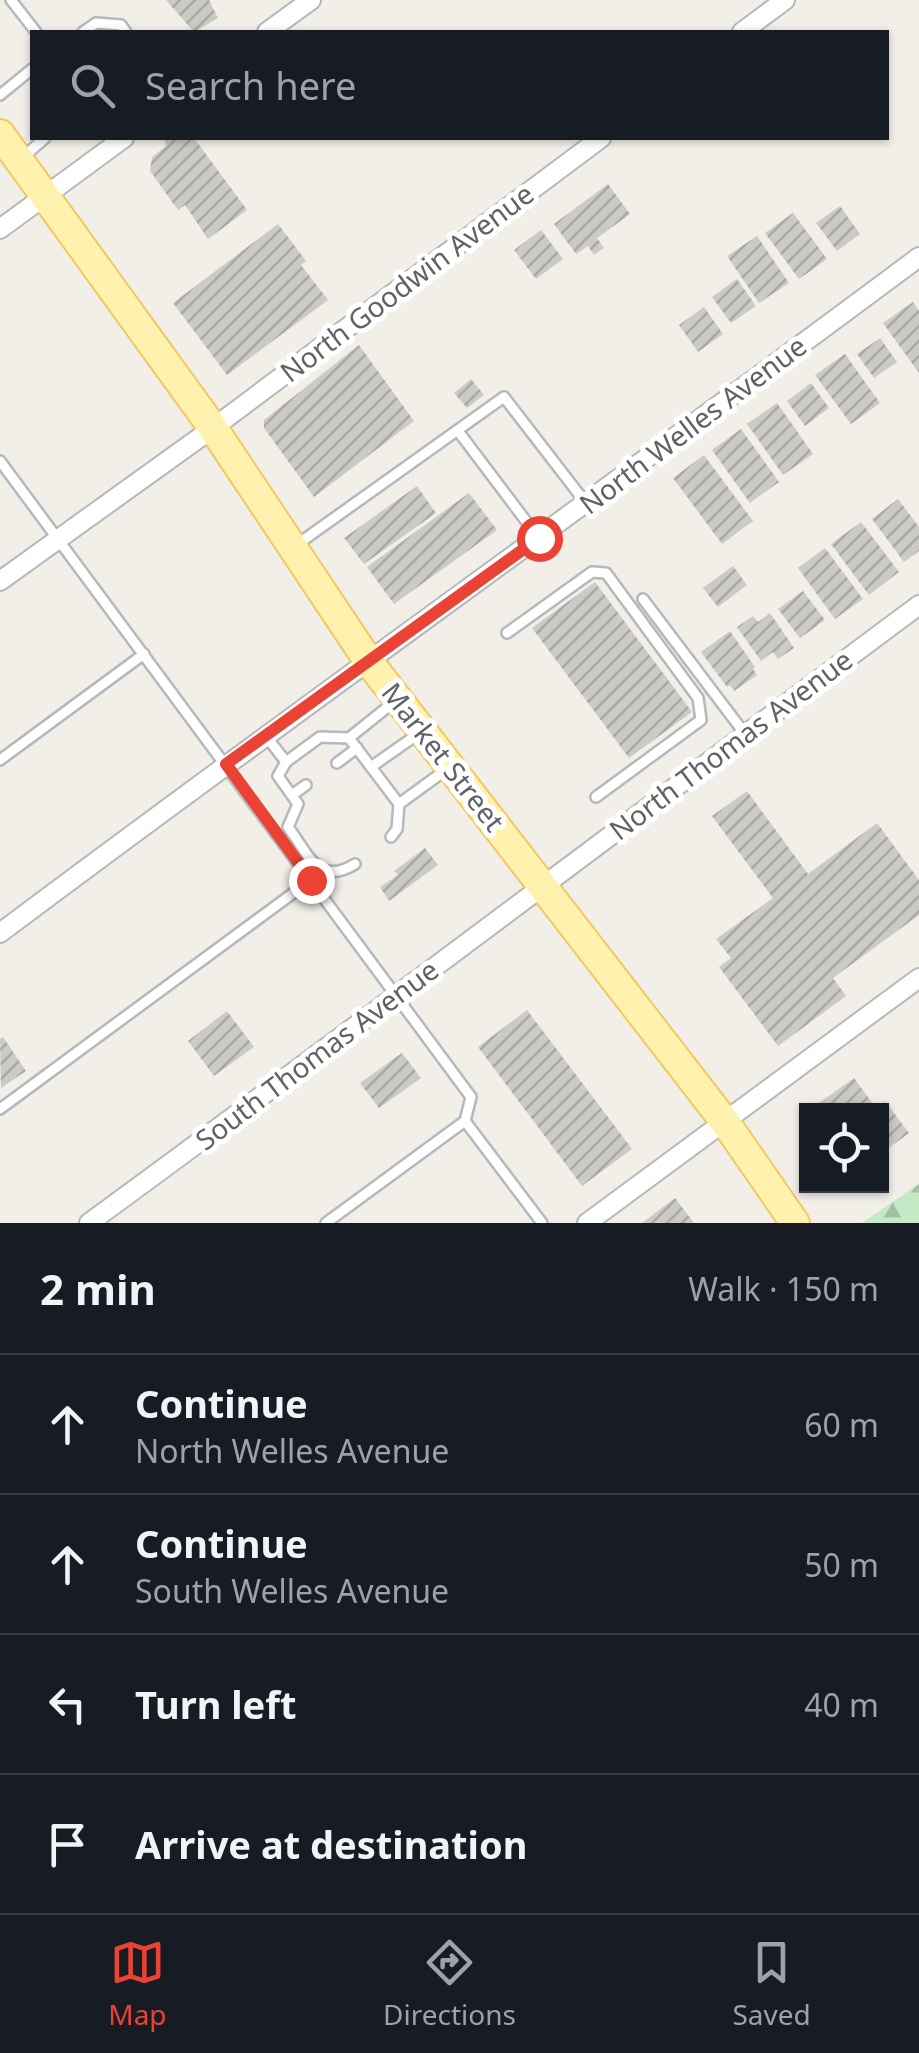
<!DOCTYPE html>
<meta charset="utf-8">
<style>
body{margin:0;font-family:"Noto Sans",sans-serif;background:#242831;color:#f1f3f6}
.controls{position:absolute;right:30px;bottom:30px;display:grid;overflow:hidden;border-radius:0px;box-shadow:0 2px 8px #0004}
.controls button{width:90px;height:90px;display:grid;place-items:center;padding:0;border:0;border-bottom:2px solid #363941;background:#171b24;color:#f1f3f6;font:50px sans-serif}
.stop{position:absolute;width:30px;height:30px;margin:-22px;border:8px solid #ea4335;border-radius:50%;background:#fff}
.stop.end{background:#ea4335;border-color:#fff;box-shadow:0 2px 10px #0008}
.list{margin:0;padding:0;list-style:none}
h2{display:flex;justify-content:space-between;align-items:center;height:130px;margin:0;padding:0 40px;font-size:42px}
h2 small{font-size:32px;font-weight:400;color:#9ea1a6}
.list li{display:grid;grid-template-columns:65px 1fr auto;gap:30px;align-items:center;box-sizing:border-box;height:140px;padding:0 40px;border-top:2px solid #363941}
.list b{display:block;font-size:38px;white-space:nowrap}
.list p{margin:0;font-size:32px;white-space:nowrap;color:#9ea1a6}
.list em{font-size:32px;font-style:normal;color:#9ea1a6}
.icon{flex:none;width:55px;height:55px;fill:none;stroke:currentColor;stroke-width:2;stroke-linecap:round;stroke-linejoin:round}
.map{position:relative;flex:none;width:919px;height:1223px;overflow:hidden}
.search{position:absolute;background:#171b24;box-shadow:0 2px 8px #0004;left:30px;right:30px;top:30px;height:110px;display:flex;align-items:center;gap:25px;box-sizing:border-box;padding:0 35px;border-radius:0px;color:#9ea1a6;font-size:38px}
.sheet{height:690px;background:#171b24}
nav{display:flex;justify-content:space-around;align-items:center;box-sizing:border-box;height:140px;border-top:2px solid #363941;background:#171b24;font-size:28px;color:#9ea1a6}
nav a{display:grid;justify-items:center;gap:5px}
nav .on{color:#ea4335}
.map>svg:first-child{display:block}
.forest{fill:url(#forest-firs)}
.building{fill:url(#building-hatch)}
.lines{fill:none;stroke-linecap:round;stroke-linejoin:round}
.service-casing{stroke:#b5b8bc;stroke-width:14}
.minor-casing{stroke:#b5b8bc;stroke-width:22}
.primary-casing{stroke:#f2c960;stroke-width:32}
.service{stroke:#fff;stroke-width:9}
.minor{stroke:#fff;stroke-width:18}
.primary{stroke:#fff2af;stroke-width:28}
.route{stroke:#ea4335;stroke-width:12}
.labels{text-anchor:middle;stroke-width:10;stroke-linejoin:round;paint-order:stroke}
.street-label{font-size:28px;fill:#5f6368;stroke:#fff}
</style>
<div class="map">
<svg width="919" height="1223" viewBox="0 0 919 1223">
<defs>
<pattern id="forest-firs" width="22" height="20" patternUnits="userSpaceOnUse" patternTransform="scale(2.5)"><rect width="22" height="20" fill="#c5e8c5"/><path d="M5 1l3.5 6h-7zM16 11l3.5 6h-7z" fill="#a3c0a4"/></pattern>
<pattern id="building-hatch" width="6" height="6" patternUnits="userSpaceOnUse" patternTransform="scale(2.5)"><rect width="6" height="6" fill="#cccac5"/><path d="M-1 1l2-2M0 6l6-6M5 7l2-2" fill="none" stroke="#a9a8a4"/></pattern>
</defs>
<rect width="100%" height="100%" fill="#f1efe8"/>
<!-- forest -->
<path class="forest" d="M919,1184v39h-57z"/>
<!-- building -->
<g class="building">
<path d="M166,0h43l9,18 -24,14z"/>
<path d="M164,138h30l53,72 -39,29 -23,-34 -7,5 -28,-39 2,-14 14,-11z"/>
<path d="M608,184l22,30 -33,24 7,10 -10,7 -6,-9 -12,8 -22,-30z"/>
<path d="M840,206l20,28 -23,17 -21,-28z"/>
<path d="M793,213l34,46 -28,20 -34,-46z"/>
<path d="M278,224l28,37 -5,4 27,35 -101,75 -54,-72z"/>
<path d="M541,230l22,29 -27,20 -22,-29z"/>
<path d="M757,236l32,47 -30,20 -32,-47z"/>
<path d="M737,279l19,27 -25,17 -19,-26z"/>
<path d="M913,302l6,9v62l-36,-50z"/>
<path d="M704,307l19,27 -25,18 -19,-27z"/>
<path d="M880,338l17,24 -23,16 -17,-24z"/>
<path d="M359,345l55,76 -100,76 -50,-69v-8z"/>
<path d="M845,354l35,49 -29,21 -36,-49z"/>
<path d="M471,379l13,16 -17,13 -13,-15z"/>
<path d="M811,383l18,25 -24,18 -18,-25z"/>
<path d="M777,403l36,51 -30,21 -36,-51z"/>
<path d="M741,429l38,53 -29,21 -38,-53z"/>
<path d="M704,455l49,66 -31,23 -49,-66z"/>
<path d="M417,486l19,27 -72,51 -20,-26z"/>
<path d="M469,493l28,37 -103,74 -27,-37z"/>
<path d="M898,499l21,28v24l-15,11 -32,-43z"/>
<path d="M861,522l38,50 -30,23 -38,-51z"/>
<path d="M825,548l38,51 -28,20 -37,-51z"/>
<path d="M733,566l14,19 -29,22 -15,-19z"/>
<path d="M595,582l97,130 -63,46 -97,-130z"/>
<path d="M803,591l22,29 -25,18 -22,-29z"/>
<path d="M770,613l24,35 -16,11 -5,-7 -12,9 -24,-34 16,-11 5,6z"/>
<path d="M730,631l25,36 -2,2 4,6 -23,16 -4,-6 -3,2 -26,-35z"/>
<path d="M747,791l61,83 69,-51 42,57v35l-86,63 13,18 -68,50 -59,-79 12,-9 -15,-19 57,-41 -61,-82z"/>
<path d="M425,848l13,17 -49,36 -9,-14 18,-12 -4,-4z"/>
<path d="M527,1010l105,139 -50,37 -104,-139z"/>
<path d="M227,1011l27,36 -40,29 -26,-35z"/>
<path d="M3,1037l23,34 -25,17 -1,-49z"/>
<path d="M402,1053l19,25 -42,30 -19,-25z"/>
<path d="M854,1078l22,30 9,-7 24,32 -27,20v-43l-70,-2z"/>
<path d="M675,1198l19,25h-52z"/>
</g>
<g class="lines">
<!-- service casing -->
<g class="service-casing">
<g id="service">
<path d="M11,0l25,32"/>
<path d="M83,32l13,-9 25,2 5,7"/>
<path d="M0,95l32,-26"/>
<path d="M21,159l24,-21"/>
<path d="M458,431l80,106"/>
<path d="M0,461l471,636 -6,24 -139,102"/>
<path d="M295,546l209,-149 81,105"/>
<path d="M643,599l102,135"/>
<path d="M507,633l85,-61 14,1 92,125 3,22 -105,77"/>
<path d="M266,736l20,26 34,-25 29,1 50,66 48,-35"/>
<path d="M349,738l45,-36"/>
<path d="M0,760l144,-106"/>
<path d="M286,762l-8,14 20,28 -10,23c20,26 30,60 67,37"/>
<path d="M337,763l20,-15"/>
<path d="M371,767l47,-33"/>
<path d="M292,795l14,-10"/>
<path d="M391,837l6,-8 2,-25"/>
<path d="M0,1109l311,-229"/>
<path d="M465,1121l77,102"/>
</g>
</g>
<!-- minor casing -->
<g class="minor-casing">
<g id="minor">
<path d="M267,32l44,-32"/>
<path d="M742,32l43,-32"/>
<path d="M0,229l124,-91"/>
<path d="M0,581l213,-153 388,-290"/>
<path d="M0,933c304,-228 614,-448 919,-676"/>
<path d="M89,1223c279,-204 553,-412 830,-618"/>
<path d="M587,1223l332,-245"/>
</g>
</g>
<!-- primary casing -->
<g class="primary-casing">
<path id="primary" d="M0,134l213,294 156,234 356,460 70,101"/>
</g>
<!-- service -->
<use href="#service" class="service"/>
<!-- minor -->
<use href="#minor" class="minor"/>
<!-- primary -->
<use href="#primary" class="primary"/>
</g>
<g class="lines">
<!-- route -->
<path class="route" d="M311,880l-85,-116 313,-226"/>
</g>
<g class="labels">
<!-- street labels -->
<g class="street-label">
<text transform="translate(407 283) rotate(-37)" y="10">North Goodwin Avenue</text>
<text transform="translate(693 425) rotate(-37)" y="10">North Welles Avenue</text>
<text transform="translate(731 745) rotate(-37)" y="10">North Thomas Avenue</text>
<text transform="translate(443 757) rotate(52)" y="10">Market Street</text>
<text transform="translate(317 1055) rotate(-37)" y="10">South Thomas Avenue</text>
</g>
</g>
</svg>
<div class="controls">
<button><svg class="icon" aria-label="locate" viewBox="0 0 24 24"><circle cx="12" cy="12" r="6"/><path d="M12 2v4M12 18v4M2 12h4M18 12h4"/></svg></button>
</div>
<div class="stop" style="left:539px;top:538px"></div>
<div class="stop end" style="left:311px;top:880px"></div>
<div class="search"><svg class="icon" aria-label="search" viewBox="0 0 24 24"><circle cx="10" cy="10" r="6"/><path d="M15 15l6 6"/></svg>Search here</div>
</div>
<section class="sheet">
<h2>2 min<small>Walk · 150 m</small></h2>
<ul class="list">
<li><svg class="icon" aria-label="ahead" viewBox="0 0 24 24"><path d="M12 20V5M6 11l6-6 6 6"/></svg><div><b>Continue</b><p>North Welles Avenue</p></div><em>60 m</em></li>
<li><svg class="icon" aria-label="ahead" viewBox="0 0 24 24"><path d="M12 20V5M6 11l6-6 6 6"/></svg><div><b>Continue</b><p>South Welles Avenue</p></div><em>50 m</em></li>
<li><svg class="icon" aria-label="left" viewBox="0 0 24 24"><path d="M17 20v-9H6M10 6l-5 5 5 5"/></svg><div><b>Turn left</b></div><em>40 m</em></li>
<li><svg class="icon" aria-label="arrive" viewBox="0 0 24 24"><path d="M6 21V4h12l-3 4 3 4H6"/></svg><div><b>Arrive at destination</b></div></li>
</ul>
</section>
<nav>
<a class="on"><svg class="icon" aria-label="map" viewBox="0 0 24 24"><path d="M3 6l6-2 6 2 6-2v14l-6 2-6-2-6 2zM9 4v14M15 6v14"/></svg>Map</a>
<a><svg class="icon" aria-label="directions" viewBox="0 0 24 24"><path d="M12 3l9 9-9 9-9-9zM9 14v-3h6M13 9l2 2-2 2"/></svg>Directions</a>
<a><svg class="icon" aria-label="saved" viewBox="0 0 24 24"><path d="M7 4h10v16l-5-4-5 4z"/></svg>Saved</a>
</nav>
